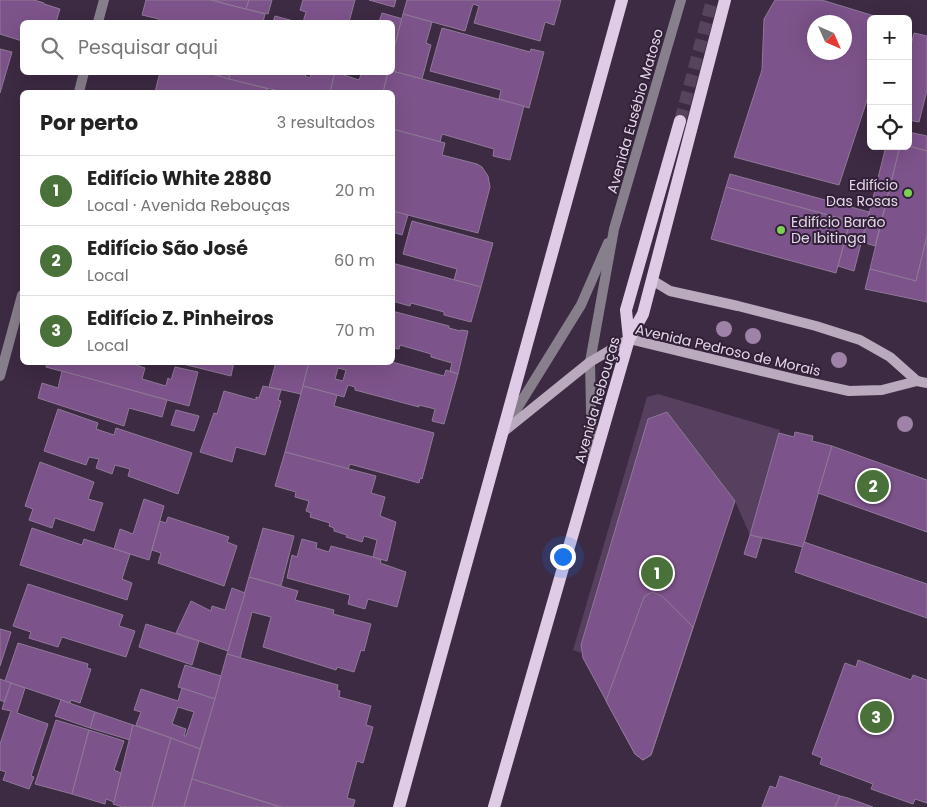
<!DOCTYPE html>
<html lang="pt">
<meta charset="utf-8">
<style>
body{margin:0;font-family:Poppins,sans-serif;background:#f6f6f6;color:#222}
.controls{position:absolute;right:15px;top:15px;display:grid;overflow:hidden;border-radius:8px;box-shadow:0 5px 20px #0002}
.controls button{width:45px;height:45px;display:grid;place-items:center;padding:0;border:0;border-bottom:1px solid #e0e0e0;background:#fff;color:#222;font:25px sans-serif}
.compass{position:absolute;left:807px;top:15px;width:45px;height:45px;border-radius:50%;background:#fff;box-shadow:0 5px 20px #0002;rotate:135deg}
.you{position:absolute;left:562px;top:556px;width:18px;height:18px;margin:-12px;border:4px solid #fff;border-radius:50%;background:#1a73e8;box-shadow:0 0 0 8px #1a73e833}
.badge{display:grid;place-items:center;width:32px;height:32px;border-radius:50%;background:#4a7139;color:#fff;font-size:16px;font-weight:700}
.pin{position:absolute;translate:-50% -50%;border:2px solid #fff;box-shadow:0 1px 5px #0006}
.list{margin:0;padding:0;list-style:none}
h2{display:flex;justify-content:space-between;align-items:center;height:65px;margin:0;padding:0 20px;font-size:21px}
h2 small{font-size:16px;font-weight:400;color:#767676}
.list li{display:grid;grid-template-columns:32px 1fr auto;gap:15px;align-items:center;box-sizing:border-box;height:70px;padding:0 20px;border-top:1px solid #e0e0e0}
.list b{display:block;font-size:19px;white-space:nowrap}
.list p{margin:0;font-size:16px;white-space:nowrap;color:#767676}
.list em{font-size:16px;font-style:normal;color:#767676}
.icon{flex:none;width:28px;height:28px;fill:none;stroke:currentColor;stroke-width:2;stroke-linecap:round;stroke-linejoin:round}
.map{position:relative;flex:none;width:927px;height:807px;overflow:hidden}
.search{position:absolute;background:#fff;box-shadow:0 5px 20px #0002;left:20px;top:20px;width:375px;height:55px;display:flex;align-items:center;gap:12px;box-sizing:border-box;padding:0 18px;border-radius:8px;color:#767676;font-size:19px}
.panel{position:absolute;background:#fff;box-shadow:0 5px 20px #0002;left:20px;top:90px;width:375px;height:275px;border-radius:8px}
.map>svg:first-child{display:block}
.green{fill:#573f5f}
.building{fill:#7d538b;stroke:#8f7a97;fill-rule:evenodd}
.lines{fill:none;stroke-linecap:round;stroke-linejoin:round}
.primary-tunnel{stroke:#56445c;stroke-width:12;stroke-dasharray:12 6;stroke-linecap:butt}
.lane{stroke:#887f8c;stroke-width:10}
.street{stroke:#887f8c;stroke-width:10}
.secondary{stroke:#b9aabe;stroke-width:10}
.primary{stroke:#dfcbe6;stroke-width:12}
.tree{fill:#9f82a8}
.poi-dot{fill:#7ad156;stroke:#322038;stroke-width:2}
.labels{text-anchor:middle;stroke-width:4;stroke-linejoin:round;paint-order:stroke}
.street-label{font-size:14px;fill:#e3d8e7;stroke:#322038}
.poi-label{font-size:14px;fill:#e3d8e7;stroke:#322038;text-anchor:end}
</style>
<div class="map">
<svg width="927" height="807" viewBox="0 0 927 807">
<rect width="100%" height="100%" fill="#3d2a43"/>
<!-- green -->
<path class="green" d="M658,394l122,36 -30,105 -15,-34 -68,-89 -19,7 -67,226v8l-8,-3 74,-253z"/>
<!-- building -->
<g class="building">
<path d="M0,0h34l10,3v1l16,5 -4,13h-34v19l-22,-7z"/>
<path d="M146,0h65l54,14 -2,8h-105l1,-3 -17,-4z"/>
<path d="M211,0h38l-3,9z"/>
<path d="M249,0h23l-4,14 -22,-5z"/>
<path d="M303,0h52l-6,22h-46l3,-10 -6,-2z"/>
<path d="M369,0h27l-2,7z"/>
<path d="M407,0h154l-7,25 -9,-3 -5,19 -66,-18 5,-17 -6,-2 -8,27 -62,-17z"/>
<path d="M775,0h47l62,19h-13v69l-32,97 -105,-28 28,-87 2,-51zM814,22h30v30h-30z"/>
<path d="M382,13l21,6 -10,34 -1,-31h-13z"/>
<path d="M403,14l29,8 -6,21 5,2 -9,34 -30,-8v-15z"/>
<path d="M275,16l22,6h-24z"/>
<path d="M442,28l88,24 1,-3 13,3 -15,56 -30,-9 2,-9 -71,-19z"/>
<path d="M914,33l13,3v54l-8,32 -11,-2v-63z"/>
<path d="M0,49l12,3 -12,41z"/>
<path d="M392,71l132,35 -14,54 -17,-4 1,-7 -52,-15 -2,8 -48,-13v-37h-9l5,-20h4z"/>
<path d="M160,72h45l63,17 -1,3h-112z"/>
<path d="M205,72h25l-1,7z"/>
<path d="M230,72h77l-2,4 5,2 1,-6h24l-5,20h-47l-54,-13z"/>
<path d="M335,72h9v3l15,5 3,-8h26l-5,20h-53z"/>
<path d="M392,129l53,14 -3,12 35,9 5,3 6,9 2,11 -12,46 -86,-22z"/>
<path d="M908,132l19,4v15l-19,-5z"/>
<path d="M886,146h14l-25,100 -13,-4z"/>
<path d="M900,146h8l19,5v85l-11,45 -46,-12z"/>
<path d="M730,174l139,38 -15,59 -16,-5 12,-45 -124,-34z"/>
<path d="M726,187l124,34 -14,52 -125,-34z"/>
<path d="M392,211l16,4 -6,20 -10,-3z"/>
<path d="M412,221l81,22 -12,44 -27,-7 3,-11 -54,-15z"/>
<path d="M927,236v66l-62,-13 5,-20 46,12z"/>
<path d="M392,263l89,24 -10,35 -27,-7v-3l-33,-9 -1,3 -18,-5z"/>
<path d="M392,311l57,15v2l11,3 1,-1 7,1 -10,43 -8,-3 2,-8 -21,-6v-3l-31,-9 -1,4 -7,-1z"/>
<path d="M47,362h80l18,6 -3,11 24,7 2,-8 3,2 4,-13 23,5 -9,34 -143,-39z"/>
<path d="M175,362h59l-3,14z"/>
<path d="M276,362h33l-8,32 -32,-7z"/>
<path d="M309,362h83l52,14 2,-6 12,4 -14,50 -12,-3 3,-12 -16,-4v2l-64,-17v-3l-7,-2 -4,12 -41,-11zM338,368l8,2 -3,11 -8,-2z"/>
<path d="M62,371l105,29 -5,17 -33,-9 -5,18 -86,-28 4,-15 16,5z"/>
<path d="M263,386l18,4 -3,10 3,1 -16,54 -29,-8 -4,15 -32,-10 14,-39 3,1 7,-23 32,9v-3l3,1z"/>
<path d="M303,386l34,9 -3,11 100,27 -12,46 -2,-1 -1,5 -69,-19 -2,5 -63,-17z"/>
<path d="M58,409l40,14 -2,6 18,6 2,-7 76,25 -14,41 -50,-18 2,-7 -15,-4 -3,9 -16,-6 3,-9 -10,-2 -3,8 -42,-14z"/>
<path d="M176,410l23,6 -5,15 -23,-6z"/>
<path d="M667,412l68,89 -84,254 -8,5 -8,-6 -52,-96 -2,-13 67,-226z"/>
<path d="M795,432l18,4 -1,5 20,5 -29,101 -53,-12 29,-102 15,4z"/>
<path d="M832,446l95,34v52l-109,-39z"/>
<path d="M285,452l91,24 -5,17 14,4 -5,19 16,6 -9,39 -14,-4 4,-17 -13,-4 -2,6 -16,-5 1,-2 -13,-4v-3l-5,-2 1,-3 -20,-6 1,-4 -5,-2 3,-10 -14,-4 1,-5 -21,-6z"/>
<path d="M40,462l54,20 -6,17 15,4 -9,28 -39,-13 -3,10 -23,-8 4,-11 -8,-3z"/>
<path d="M144,499l20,7 -15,54 -35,-11 6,-20 13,5z"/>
<path d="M168,517l61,20 -2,5 10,4 -13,40 -66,-23 3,-10 -9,-3 8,-29 6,2z"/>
<path d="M32,528l50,17 2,-6 46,15 -8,25 10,4 -5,17 -107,-35z"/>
<path d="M263,528l31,8 -13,50 -32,-9z"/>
<path d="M750,535l12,3 -6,20 -12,-4z"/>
<path d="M302,539l15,4 -1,5 13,4 2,-6 42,11 8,3 -1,3 26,9 -9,35 -29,-8 -3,10 -17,-5 2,-9 -63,-17 5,-23 5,2z"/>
<path d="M804,542l123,42v34l-132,-46z"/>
<path d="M249,577l49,14 -3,9 39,10 -1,4 38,10 -7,27 -3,-1 -7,22 -17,-5 -1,3 -73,-23 8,-30 -19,-5 -12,46 -13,-4z"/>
<path d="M28,584l95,31 -4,11 16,5 -9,26 -64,-20 -4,10 -29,-9 2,-6 -18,-6z"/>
<path d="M232,588l13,5 -17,58 -52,-18 15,-32 20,10 1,-5 13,4z"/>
<path d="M652,592l10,4 31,31 -42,128 -8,5 -8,-6 -29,-53 38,-104z"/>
<path d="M146,624l53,17 -7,24 -53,-18z"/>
<path d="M0,629l11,3 -11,34z"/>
<path d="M18,643l70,21 -1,4 4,1 -11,34 -9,-3 -1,3 -65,-22z"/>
<path d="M227,654l111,31 -1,5 3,1 -1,6 32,9 -5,19 7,2 -10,36 -6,-2 -10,37 8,2 -2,7h-72l-89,-28z"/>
<path d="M858,660l53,20 2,-5 14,5v123l-12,-4 -2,5 -42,-15 2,-5 -53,-20 2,-6 -10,-4 33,-91 11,4z"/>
<path d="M185,665l36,11 -6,23 -37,-12z"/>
<path d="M0,679l11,4 -7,19 -4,-2z"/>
<path d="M11,683l14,5 -8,25 31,11 -17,52 3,1 -5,12 -26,-9 3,-8 -6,-2v-26l11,-33 -9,-2z"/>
<path d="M182,688l33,11 -15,50 -64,-24 5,-13 -7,-2 7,-21 37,12zM178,707l16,5 -8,24h-2l2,-7 -14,-5z"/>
<path d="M61,700l34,12 -5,16 -35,-12z"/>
<path d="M95,712l38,13 -3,15 -40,-12z"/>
<path d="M56,720l33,10 -17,64 -37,-10z"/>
<path d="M133,725l38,13 -19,69h-30l-9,-3z"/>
<path d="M89,730l35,11 -10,29 7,3 -7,29 -8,-3 -1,5 -33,-10z"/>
<path d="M171,738l29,11 -16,58h-32z"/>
<path d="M780,776l60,20 -5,11h-73l8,-21 6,2z"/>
<path d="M192,779l69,22 20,6h-97z"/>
<path d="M840,796l8,2 25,9h-38z"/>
</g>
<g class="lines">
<!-- primary-tunnel -->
<path class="primary-tunnel" d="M680,121l32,-121"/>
<!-- lane -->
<g class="lane">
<path d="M508,423l73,-118 27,-62"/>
<path d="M592,457l-2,-95 24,-133 67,-229"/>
</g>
<!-- street -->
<g class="street">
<path d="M98,22l6,-22"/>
<path d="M79,92l5,-20"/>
<path d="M0,376l22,-81"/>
</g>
<!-- secondary -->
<g class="secondary">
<path d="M652,280l18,11 68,15 78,20 44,14 30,17 27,24"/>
<path d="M502,433l88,-71 39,-23 170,41 50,11 33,-1 35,-9 10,2"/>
</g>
<!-- primary -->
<g class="primary">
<path d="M629,339l-3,-29 54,-189"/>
<path d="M399,807l223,-807"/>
<path d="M494,807l135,-468 14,-25 82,-314"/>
</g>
</g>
<!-- trees -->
<g class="tree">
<circle cx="724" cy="329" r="8"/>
<circle cx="753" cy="336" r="8"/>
<circle cx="839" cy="360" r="8"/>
<circle cx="905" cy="424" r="8"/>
</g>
<!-- markers -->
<g class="poi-dot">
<circle cx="908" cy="193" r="5"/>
<circle cx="781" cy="230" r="5"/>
</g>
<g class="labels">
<!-- street labels -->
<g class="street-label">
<text transform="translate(635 111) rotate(-74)" y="5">Avenida Eusébio Matoso</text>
<text transform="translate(728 350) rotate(13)" y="5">Avenida Pedroso de Morais</text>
<text transform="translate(597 400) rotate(-74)" y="5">Avenida Rebouças</text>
</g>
<!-- poi labels -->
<g class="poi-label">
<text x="898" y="190">Edifício<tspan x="898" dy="16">Das Rosas</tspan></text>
<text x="791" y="227" text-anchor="start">Edifício Barão<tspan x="791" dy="16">De Ibitinga</tspan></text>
</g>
</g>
</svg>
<div class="controls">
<button>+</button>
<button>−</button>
<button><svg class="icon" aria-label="locate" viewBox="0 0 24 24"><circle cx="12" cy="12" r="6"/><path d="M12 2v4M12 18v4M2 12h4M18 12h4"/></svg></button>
</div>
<svg class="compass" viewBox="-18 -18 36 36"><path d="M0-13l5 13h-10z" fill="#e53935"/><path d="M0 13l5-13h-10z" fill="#767676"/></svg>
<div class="you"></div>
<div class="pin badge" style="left:657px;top:573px">1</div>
<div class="pin badge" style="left:873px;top:486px">2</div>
<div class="pin badge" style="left:876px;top:717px">3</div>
<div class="search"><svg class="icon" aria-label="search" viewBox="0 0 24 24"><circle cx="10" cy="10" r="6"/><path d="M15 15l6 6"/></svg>Pesquisar aqui</div>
<section class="panel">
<h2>Por perto<small>3 resultados</small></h2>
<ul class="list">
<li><span class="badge">1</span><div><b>Edifício White 2880</b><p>Local · Avenida Rebouças</p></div><em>20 m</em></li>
<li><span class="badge">2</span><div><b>Edifício São José</b><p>Local</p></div><em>60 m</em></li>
<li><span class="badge">3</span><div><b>Edifício Z. Pinheiros</b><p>Local</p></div><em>70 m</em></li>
</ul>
</section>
</div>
